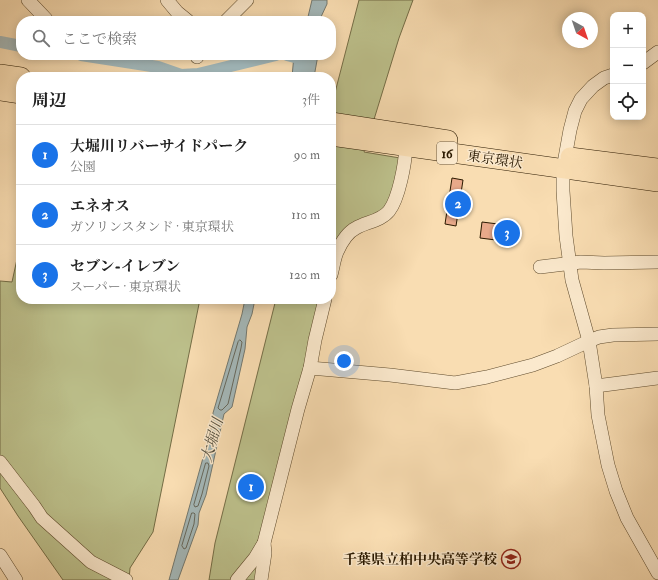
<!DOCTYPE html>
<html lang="ja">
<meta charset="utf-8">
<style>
body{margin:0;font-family:"IM FELL Double Pica","Noto Serif JP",serif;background:#f6f6f6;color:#222}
.controls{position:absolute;right:12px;top:12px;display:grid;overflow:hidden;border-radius:8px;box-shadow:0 2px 10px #0003}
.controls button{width:36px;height:36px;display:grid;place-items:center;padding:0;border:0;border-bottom:1px solid #e0e0e0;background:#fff;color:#222;font:20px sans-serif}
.compass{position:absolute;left:562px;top:12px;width:36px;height:36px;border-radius:50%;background:#fff;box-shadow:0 2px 10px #0003;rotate:140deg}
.you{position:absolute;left:344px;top:361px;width:14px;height:14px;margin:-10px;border:3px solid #fff;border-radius:50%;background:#1a73e8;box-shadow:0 0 0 6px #1a73e833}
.badge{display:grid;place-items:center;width:26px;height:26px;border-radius:50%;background:#1a73e8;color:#fff;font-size:13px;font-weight:700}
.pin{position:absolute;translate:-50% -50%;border:2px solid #fff;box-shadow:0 1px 4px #0006}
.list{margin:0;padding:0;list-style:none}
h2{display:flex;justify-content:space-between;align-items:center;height:52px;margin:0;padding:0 16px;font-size:17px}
h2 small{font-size:13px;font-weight:400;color:#767676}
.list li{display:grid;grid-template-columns:26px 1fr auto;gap:12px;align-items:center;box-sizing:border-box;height:60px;padding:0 16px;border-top:1px solid #e0e0e0}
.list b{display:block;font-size:15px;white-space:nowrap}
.list p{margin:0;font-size:13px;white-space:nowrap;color:#767676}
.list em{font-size:13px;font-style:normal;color:#767676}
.icon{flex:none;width:22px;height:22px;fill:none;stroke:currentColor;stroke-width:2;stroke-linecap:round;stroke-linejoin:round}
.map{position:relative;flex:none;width:658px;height:580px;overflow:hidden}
.search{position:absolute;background:#fff;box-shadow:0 2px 10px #0003;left:16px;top:16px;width:320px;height:44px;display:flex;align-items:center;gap:10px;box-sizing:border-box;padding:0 14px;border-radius:16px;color:#767676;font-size:15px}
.panel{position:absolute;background:#fff;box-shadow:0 2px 10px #0003;left:16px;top:72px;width:320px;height:232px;border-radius:16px}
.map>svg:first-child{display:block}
.green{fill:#bdc18c;stroke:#746d46}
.water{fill:#a4b8b9;stroke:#73786f}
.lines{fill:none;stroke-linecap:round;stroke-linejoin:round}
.shore{stroke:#67685c;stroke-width:1}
.canal{stroke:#a4b8b9;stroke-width:12}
.building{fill:#e8a98a;stroke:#2a1900}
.minor-casing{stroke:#5e4a2c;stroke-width:14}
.highway-casing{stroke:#2a1900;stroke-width:20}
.minor{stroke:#fbe9cd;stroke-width:13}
.highway{stroke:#f9ddb2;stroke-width:19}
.labels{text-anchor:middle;stroke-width:3;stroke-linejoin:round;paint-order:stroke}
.shield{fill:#fbe9cd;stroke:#69573e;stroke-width:1}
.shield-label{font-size:13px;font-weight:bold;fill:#2a1900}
.street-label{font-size:14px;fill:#2a1900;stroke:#fbe9cd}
.poi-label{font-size:14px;font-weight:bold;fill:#2a1900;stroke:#fbe9cd;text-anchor:end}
.water-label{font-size:15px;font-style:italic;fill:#555141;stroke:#fbe9cd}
</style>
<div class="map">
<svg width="658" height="580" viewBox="0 0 658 580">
<rect width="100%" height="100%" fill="#f9ddb2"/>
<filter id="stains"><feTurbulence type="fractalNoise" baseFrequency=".005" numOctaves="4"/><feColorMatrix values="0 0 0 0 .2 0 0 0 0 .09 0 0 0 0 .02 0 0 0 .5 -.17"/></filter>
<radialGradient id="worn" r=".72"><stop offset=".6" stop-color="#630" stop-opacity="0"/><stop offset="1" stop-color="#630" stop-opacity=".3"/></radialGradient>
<!-- green -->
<g class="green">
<path d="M359,0h54l-14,38 -35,114 36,6 -9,43 -60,57v-150z"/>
<path d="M21,241v58h179l-47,233 -23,36 -1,12h-66l-45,-64 -18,-28v-207l12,1z"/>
<path d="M276,299h45l-63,281h-49l6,-37z"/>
</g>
<!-- water -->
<g class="water">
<path d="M312,0h15v4l-7,15v2h-13z"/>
<path d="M294,55h24l-4,22h-22z"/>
<path d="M245,299h10l-3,15 -5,13 -2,22 -13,58 -8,7 -18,81 -7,18 -1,12 -20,55h-9l44,-158v-9l29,-99z"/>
</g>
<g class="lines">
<!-- shore -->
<g class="shore">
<path d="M240,340l2,2 -1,6 -13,56 -6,6h-2l-2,-2 20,-66z"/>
<path d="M206,463h2l1,3 -7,28 -4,12 -3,1 -1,-2z"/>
<path d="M192,513h2l1,1 -1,10 -8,24 -2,1 -2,-3z"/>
</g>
<!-- canal -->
<g class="canal">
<path d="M0,42l21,4"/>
<path d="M81,55l77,12 23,8 17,-1 78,-19"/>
<path d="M287,55l19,5"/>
</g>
</g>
<!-- building -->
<g class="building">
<path d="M452,178l11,2 -7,46 -11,-2z"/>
<path d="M482,222l32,4 -2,16 -32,-4z"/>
</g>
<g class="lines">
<!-- minor casing -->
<g class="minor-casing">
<g id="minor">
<path d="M28,0l18,19"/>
<path d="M167,0l10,12 11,9"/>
<path d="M226,21l21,-21"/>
<path d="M197,57l1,-2"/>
<path d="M643,63l15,-11"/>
<path d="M613,75l-9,3 -11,8 -12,13 -6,12 -5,19 -7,39v22l3,45 6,44 17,61 7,45 2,29 10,50 8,26 11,27 31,55"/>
<path d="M540,267l41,-5 23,1 54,-1"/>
<path d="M331,275c2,-7 3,-16 6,-23 4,-9 11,-20 19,-24 10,-6 25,-7 33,-17 10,-13 16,-47 17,-64"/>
<path d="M310,368l80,7 65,8 32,-6 46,-12 24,-9 32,-15 10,-4 14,-2 45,-1"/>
<path d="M596,386l62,-8"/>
<path d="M0,462l34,44 8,12 49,44 35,18"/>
<path d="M0,555l16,25"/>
<path d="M237,580l18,-22 9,-15"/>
<path d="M261,580l4,-27 -1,-10 34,-134 12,-41 5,-28 10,-41"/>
</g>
</g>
<!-- highway casing -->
<g class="highway-casing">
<g id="highway">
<path d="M0,74l21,3"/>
<path d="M0,91l21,3"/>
<path d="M331,122l117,18"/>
<path d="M331,136l327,46"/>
<path d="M570,157l88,11"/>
</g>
</g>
<!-- minor -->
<use href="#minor" class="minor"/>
<!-- highway -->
<use href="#highway" class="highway"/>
</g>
<!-- icons -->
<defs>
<g id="school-ring" transform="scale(1)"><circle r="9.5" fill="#fbe9cd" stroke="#8f2418" stroke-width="1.5"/><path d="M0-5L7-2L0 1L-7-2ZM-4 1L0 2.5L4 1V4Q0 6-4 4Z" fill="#8f2418"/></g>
</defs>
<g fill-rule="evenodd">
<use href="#school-ring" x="511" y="559"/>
</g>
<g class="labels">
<!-- shield labels -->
<rect class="shield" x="437" y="142" width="20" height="22" rx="3"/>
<g class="shield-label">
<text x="447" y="158">16</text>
</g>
<!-- street labels -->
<g class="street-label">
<text transform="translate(495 159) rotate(8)" y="5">東京環状</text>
</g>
<!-- poi labels -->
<g class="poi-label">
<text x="497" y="564">千葉県立柏中央高等学校</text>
</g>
<!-- water labels -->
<g class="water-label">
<text transform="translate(212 440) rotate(-74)" y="5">大堀川</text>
</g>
</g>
<rect width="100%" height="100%" filter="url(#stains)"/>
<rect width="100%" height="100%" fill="url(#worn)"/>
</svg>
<div class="controls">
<button>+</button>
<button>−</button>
<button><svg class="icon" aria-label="locate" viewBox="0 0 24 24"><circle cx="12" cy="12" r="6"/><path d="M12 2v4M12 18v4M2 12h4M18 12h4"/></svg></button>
</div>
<svg class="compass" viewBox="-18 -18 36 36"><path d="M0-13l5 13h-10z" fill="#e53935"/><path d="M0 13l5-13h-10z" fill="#767676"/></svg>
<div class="you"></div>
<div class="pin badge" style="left:251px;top:487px">1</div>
<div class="pin badge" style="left:458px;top:204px">2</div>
<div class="pin badge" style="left:507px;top:233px">3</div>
<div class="search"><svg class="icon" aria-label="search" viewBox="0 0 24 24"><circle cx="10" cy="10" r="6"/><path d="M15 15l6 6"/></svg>ここで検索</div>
<section class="panel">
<h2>周辺<small>3件</small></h2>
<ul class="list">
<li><span class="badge">1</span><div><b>大堀川リバーサイドパーク</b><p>公園</p></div><em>90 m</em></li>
<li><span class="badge">2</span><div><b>エネオス</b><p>ガソリンスタンド · 東京環状</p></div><em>110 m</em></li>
<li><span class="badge">3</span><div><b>セブン-イレブン</b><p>スーパー · 東京環状</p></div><em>120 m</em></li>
</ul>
</section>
</div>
